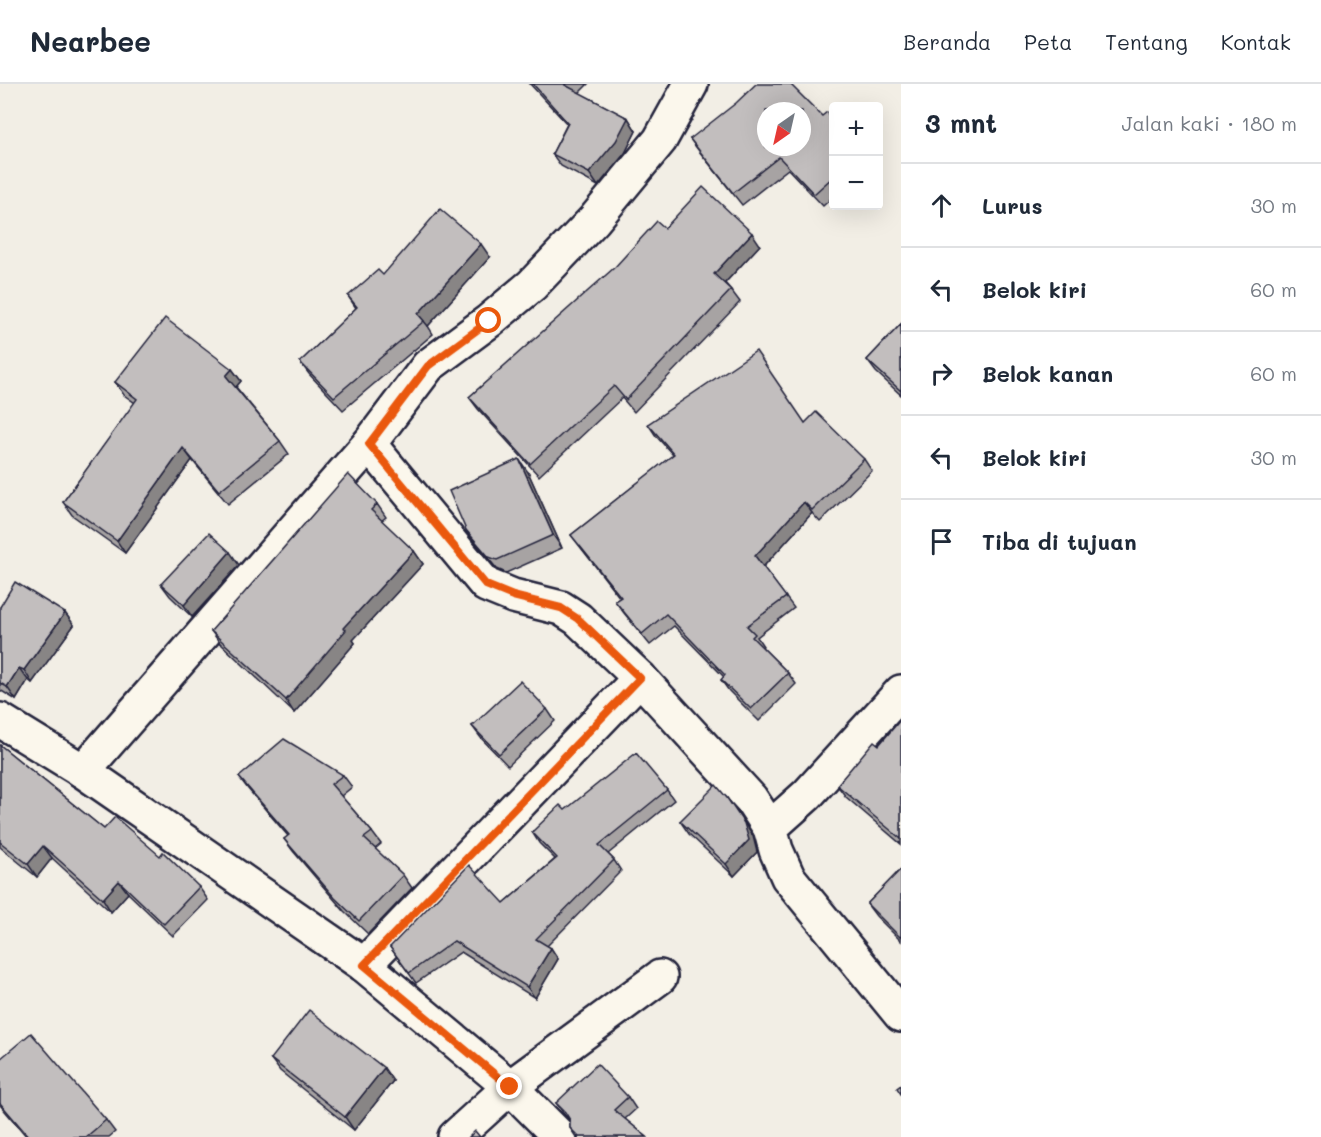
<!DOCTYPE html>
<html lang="id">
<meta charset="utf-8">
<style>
body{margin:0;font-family:Mali,sans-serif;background:#f6f6f7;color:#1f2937}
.controls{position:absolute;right:18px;top:18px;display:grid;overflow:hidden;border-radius:6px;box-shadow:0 6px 24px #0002}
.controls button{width:54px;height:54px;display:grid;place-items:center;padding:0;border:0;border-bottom:2px solid #e0e1e3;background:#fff;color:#1f2937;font:30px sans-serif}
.compass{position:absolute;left:757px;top:18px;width:54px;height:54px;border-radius:50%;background:#fff;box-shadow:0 6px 24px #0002;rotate:214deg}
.stop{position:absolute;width:18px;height:18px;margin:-14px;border:4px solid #ea580c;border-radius:50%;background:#fff}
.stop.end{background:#ea580c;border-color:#fff;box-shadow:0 2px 6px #0008}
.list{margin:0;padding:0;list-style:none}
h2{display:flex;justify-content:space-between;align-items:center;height:78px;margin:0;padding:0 24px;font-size:26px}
h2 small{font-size:20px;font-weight:400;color:#747a83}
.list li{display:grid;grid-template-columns:39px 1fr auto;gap:18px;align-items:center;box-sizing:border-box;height:84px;padding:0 24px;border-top:2px solid #e0e1e3}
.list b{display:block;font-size:22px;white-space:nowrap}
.list em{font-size:20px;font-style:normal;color:#747a83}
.icon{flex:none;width:33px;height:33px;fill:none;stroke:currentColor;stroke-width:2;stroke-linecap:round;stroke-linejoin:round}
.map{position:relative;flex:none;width:901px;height:1053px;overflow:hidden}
header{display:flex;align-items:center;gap:36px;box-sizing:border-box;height:84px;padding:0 30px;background:#fff;border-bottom:2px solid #e0e1e3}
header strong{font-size:28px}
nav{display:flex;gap:33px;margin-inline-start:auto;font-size:21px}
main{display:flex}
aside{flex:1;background:#fff}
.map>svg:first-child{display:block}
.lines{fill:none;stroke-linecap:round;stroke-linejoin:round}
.minor-casing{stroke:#22223b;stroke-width:38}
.minor{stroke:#fbf7ec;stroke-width:33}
.wall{fill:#a7a3a3;stroke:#22223b;stroke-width:1.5}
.shaded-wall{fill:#888585;stroke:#22223b;stroke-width:1.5}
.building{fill:#c2bebe;stroke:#22223b;stroke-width:1.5;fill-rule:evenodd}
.route{stroke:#ea580c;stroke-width:8}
</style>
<header>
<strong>Nearbee</strong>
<nav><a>Beranda</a><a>Peta</a><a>Tentang</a><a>Kontak</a></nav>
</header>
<main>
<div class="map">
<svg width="901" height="1053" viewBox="0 0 901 1053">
<rect width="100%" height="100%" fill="#f2eee5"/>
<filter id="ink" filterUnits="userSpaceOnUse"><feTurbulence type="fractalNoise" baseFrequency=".0167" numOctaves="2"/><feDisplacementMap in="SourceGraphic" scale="12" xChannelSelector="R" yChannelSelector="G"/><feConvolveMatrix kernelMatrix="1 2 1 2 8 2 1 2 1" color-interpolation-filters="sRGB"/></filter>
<g filter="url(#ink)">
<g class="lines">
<!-- minor casing -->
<g class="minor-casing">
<g id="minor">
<path d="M369,360l59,-78 61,-45 43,-36 62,-65 66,-80 31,-56"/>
<path d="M0,636l83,51 286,-327 117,141 27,11 48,12 17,11 62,59 111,121 19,29 37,-33 94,-103"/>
<path d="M83,687l281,194 146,122 50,50"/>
<path d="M770,744l6,22 12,27 113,138"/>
<path d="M364,881l276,-287"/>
<path d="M455,1053l55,-50 150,-110"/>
</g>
</g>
<!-- minor -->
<use href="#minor" class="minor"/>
</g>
<!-- wall -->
<g class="wall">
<path d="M530,0h58l-9,9 49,25 8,13 -11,22 -27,33 -37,-20 -9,-12 15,-30z"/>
<path d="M822,32l12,3v77l-11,10 -35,-37 -46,36 -43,-54 -9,-12z"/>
<path d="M665,144l95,17 -35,38 6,7 9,12 -106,110 -12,-14 -83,78 -61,-67 -9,-12z"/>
<path d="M490,173l-62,69 5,8 -90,76 -34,-36 -9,-12 56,-54 -8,-12 35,-21z"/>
<path d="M901,240v71l-25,-23 -9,-12z"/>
<path d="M232,285l9,12 -5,6 44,54 9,13 -61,50 -36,-44 -67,93 -53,-38 -9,-13 72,-99 -11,-8 -9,-13z"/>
<path d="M805,339l59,36 8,12 -52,51 -8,-9 -49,54 31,41 -37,29 6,9 -1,1 26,26 8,11 -37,37 -30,-30 -8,-11 3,-3 -50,-51 -24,19 -26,-32 -9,-12 5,-3 -49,-63 102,-80 -17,-19 -8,-12z"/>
<path d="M528,388l34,76 -56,25 -9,-4 -22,-27 -9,-12z"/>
<path d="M377,420l9,13 -5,4 33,30 9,13 -70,76 2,3 -61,70 -74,-70 -9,-12z"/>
<path d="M239,481l-47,52 -22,-21 -9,-12z"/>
<path d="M0,523l65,6 9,12 -42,58 -4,-3 -12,20 -16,-10z"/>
<path d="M547,625l8,12 -47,45 -27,-28 -9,-12z"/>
<path d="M901,635v125l-55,-47 -9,-12 42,-40z"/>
<path d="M0,661l104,84 95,58 9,13 -35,36 -45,-43 -17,19 -59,-54 -15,19 -37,-30z"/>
<path d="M343,691l9,12 -11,9 31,36 9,12 -6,5 28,26 9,13 -44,46 -24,-23 -51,-60 -9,-12 4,-3 -40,-47 -9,-12z"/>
<path d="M667,706l7,10 -66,54 6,6 7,11 -74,75 4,2 7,11 -23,39 -74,-46 -45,31 -26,-36 114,-44 51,-44 -16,-16 -7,-11 33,-22z"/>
<path d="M736,727l17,25 4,16 -23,24 -45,-42 -9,-13z"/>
<path d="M901,785v72l-25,-25 -9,-12z"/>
<path d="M0,975l106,61 9,12 -6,5h-82l-27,-32z"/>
<path d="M271,975l122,22 -39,49 -74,-59z"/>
<path d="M628,1013l8,12 -11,10 22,18h-71l-6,-9v-8l-6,-6 -8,-11z"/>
</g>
<!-- shaded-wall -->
<g class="shaded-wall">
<path d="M628,34l8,13 -11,22 -27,33 -9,-13z"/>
<path d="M752,149l8,12 -38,41 -8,-12z"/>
<path d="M481,160l9,13 -62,69 -10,-12z"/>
<path d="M232,285l9,12 -6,7 -9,-12z"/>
<path d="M183,364l9,12 -67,93 -8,-12z"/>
<path d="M519,375l9,13 34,76 -9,-13z"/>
<path d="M804,418l8,11 -49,54 -8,-11z"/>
<path d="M414,467l9,13 -70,76 2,3 -61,70 -8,-13 57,-72z"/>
<path d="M230,468l9,13 -47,52 -8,-12z"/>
<path d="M65,529l9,12 -42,58 -8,-13z"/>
<path d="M19,584l9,12 -12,20 -9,-13z"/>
<path d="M727,714l26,38 4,16 -23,24 -8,-12z"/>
<path d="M43,762l9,12 -15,19 -9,-13z"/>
<path d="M119,797l9,12 -17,19 -8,-13z"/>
<path d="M551,864l7,11 -23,39 -8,-11z"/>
<path d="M384,984l9,13 -39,49 -9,-13z"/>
</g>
<!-- building -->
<g class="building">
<path d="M533,0h33l-1,1 63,33 -12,23 -27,32 -37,-19 16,-31z"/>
<path d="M756,0h34l32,32 5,-4 7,7v57l-20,18 -35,-37 -46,36 -43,-54 46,-36zM766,27h36v36h-36z"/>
<path d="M703,103l49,46 -38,41 17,16 -105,110 -12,-14 -84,78 -61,-67 146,-130 42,-46 8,7z"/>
<path d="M440,125l41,35 -63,70 6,7 -90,76 -34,-35 57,-55 -9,-11 30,-26 5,5z"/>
<path d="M165,234l67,51 -6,7 54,65 -61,50 -36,-43 -66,93 -54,-39 74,-103 -22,-17z"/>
<path d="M901,240v67l-34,-31z"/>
<path d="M756,267l49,72 11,-11 48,47 -52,51 -8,-8 -49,54 31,41 -39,29 8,8 -3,3 36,36 -37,36 -30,-29 4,-5 -59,-61 -24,20 -27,-33 6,-4 -50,-62 103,-81 -26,-30z"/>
<path d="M519,375l34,76 -56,25 -8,-3 -23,-27 -17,-39z"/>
<path d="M348,390l29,30 -6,6 43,41 -71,77 3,2 -60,70 -75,-69z"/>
<path d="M209,449l21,19 -46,53 -23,-21z"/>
<path d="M15,498l50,31 -41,57 -5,-2 -12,19 -7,-4v-76z"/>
<path d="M520,597l27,28 -48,45 -27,-28z"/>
<path d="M901,635v120l-64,-54 37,-44 5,4z"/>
<path d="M284,655l59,36 -12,9 41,48 -8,6 39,37 -44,46 -24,-23 -51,-59 5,-4 -50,-58z"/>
<path d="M0,661l104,84 11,-12 45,39 3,-4 36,35 -35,37 -45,-43 -16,18 -60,-53 -15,18 -28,-22z"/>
<path d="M636,669l31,37 -68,55 15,15 -78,79 15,9 -24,39 -73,-46 -45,32 -19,-26 79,-82 35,38 53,-45 -25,-26 28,-27 5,5z"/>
<path d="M716,701l11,13 17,25 5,17 -23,24 -46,-43z"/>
<path d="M901,785v69l-34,-34z"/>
<path d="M309,926l75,58 -39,49 -74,-58z"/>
<path d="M31,949l75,87 -20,17h-57l-29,-34v-44z"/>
<path d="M597,980l31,33 -14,13 33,27h-68l-9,-9v-8l-5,-8 -9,-9z"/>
<path d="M901,1001v9l-4,-6z"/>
<path d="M475,1047l5,6h-11z"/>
</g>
</g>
<g class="lines" filter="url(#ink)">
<!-- route -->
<path class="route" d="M489,237l-61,45 -59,78 117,141 27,11 48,12 17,11 62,59 -276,287 146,122"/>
</g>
</svg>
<div class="controls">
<button>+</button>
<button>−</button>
</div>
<svg class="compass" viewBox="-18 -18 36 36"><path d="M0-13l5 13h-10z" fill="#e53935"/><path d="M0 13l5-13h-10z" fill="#747a83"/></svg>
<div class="stop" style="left:489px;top:237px"></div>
<div class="stop end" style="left:510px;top:1003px"></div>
</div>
<aside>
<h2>3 mnt<small>Jalan kaki · 180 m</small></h2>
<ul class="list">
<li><svg class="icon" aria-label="ahead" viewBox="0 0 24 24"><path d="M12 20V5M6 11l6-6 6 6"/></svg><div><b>Lurus</b></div><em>30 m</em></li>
<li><svg class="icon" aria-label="left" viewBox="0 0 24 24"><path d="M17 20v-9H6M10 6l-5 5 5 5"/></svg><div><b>Belok kiri</b></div><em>60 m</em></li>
<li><svg class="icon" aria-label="right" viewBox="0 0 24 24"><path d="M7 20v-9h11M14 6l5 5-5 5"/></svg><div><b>Belok kanan</b></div><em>60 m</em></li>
<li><svg class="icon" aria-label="left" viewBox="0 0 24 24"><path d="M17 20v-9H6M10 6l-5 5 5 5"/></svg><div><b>Belok kiri</b></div><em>30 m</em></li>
<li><svg class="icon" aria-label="arrive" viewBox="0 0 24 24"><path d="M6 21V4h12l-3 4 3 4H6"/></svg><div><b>Tiba di tujuan</b></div></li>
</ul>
</aside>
</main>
